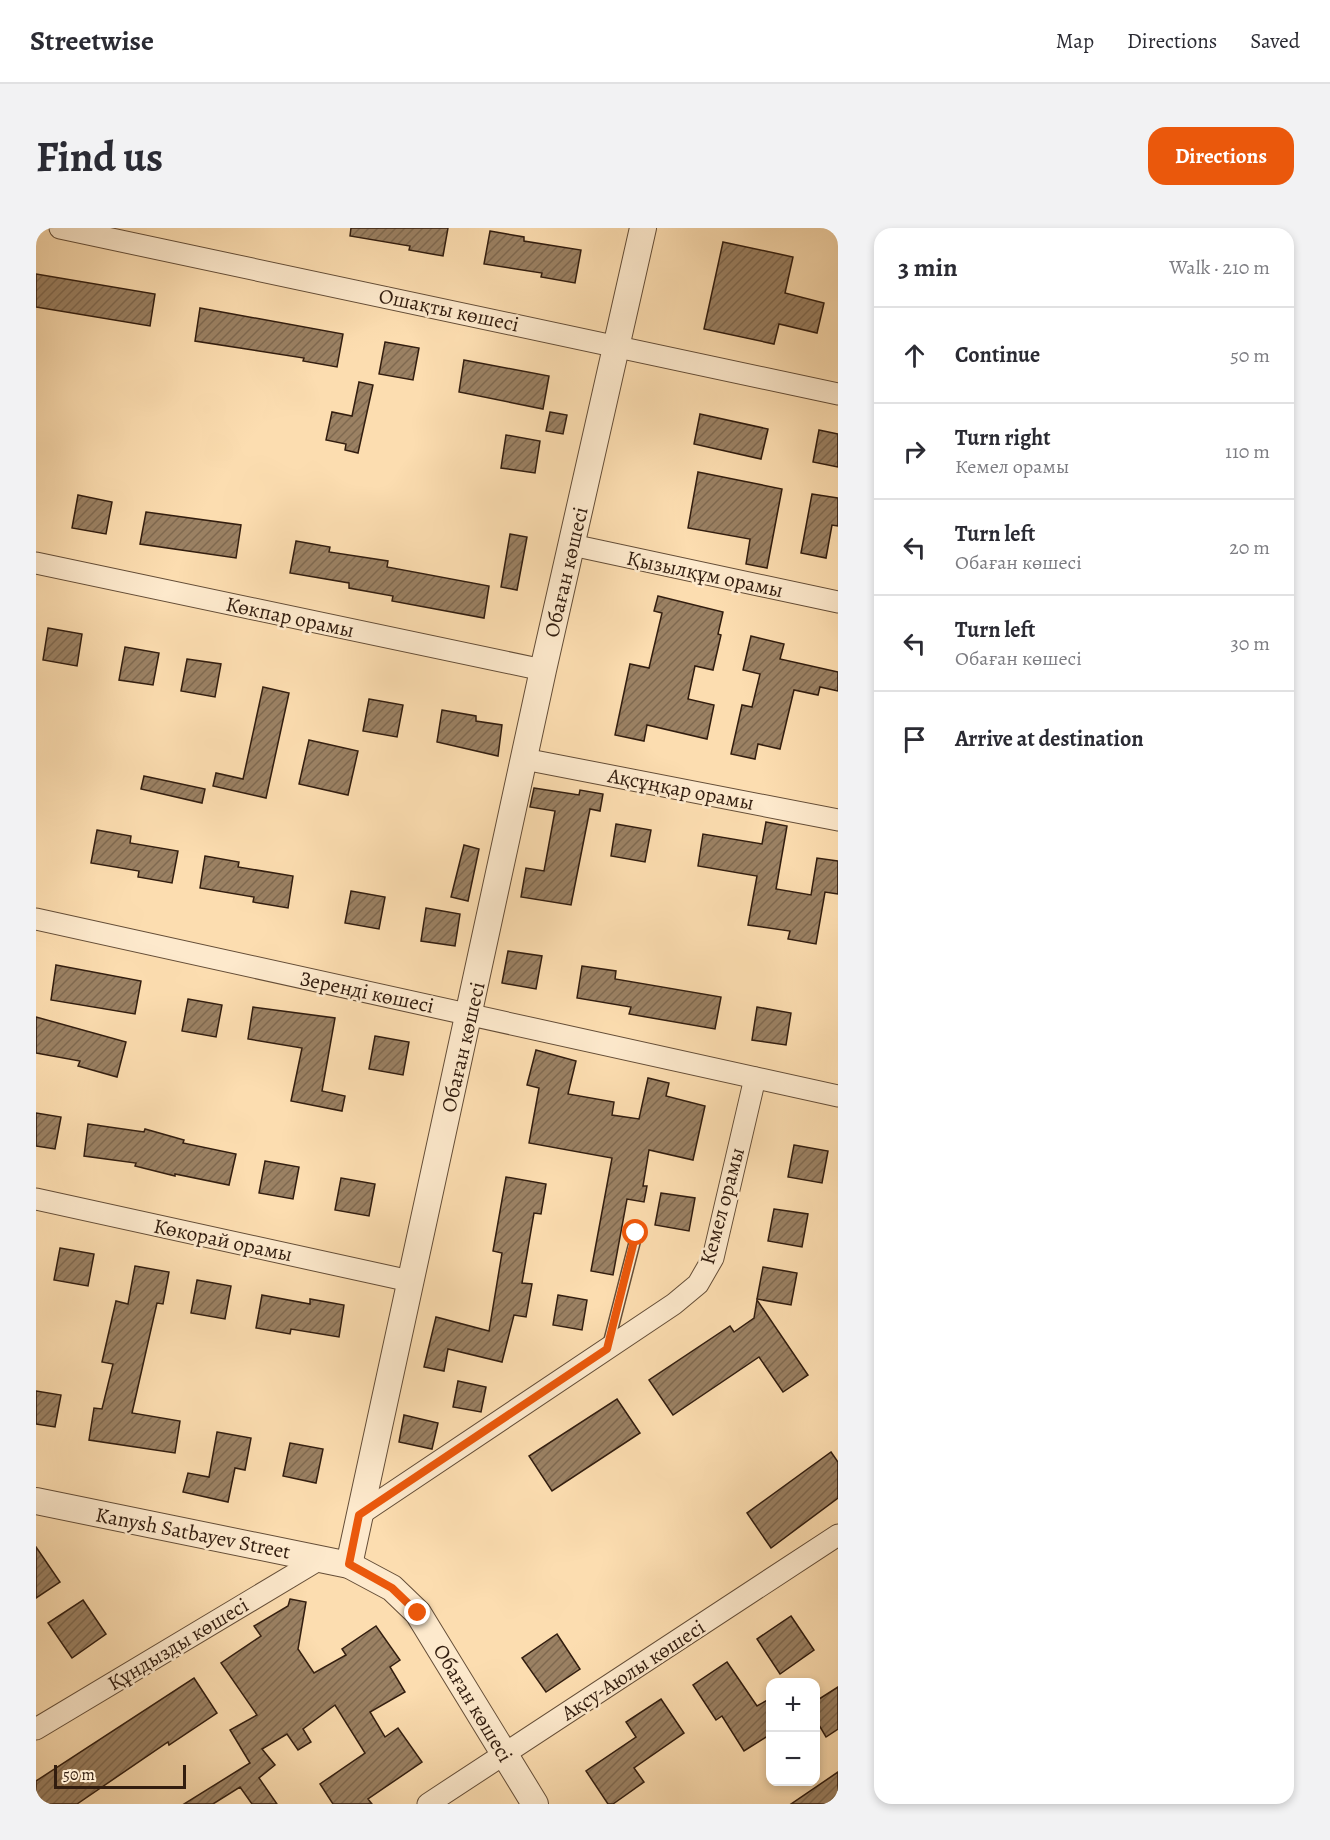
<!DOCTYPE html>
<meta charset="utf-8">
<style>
body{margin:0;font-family:Alegreya,serif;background:#f2f2f3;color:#2b2b33}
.controls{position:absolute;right:18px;bottom:18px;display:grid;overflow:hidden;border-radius:12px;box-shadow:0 3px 9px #0003}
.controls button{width:54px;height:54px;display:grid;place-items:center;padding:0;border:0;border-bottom:2px solid #e1e1e2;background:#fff;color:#2b2b33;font:30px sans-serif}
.scale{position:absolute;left:18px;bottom:15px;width:132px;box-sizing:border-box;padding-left:6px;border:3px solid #321d0f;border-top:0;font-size:16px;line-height:21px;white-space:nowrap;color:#321d0f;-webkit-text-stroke:4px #fde9cc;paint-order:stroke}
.stop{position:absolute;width:18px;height:18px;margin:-14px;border:4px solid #ea580c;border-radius:50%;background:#fff}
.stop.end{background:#ea580c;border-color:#fff;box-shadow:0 2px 6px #0008}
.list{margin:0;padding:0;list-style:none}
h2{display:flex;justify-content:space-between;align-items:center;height:78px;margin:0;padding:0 24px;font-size:26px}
h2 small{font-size:20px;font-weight:400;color:#7c7c81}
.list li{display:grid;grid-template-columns:39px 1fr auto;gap:18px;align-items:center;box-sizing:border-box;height:96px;padding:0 24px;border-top:2px solid #e1e1e2}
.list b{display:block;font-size:22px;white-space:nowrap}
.list p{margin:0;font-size:20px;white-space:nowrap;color:#7c7c81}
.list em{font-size:20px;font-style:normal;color:#7c7c81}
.icon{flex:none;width:33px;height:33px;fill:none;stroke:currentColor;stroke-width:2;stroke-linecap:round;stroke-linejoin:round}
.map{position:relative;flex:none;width:802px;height:1576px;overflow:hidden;border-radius:18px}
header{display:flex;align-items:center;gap:36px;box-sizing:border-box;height:84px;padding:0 30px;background:#fff;border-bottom:2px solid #e1e1e2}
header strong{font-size:28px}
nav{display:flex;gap:33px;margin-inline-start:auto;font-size:21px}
.intro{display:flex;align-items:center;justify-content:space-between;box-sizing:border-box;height:144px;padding:0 36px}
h1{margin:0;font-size:42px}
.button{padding:15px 27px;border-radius:18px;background:#ea580c;color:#fff;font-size:21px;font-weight:700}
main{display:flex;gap:36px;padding:0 36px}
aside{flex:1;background:#fff;border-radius:18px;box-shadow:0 3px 9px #0003}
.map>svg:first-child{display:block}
.building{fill:url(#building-hatch);stroke:#321d0f;stroke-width:1.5}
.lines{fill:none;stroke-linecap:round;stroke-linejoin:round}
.service-casing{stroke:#644d37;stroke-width:13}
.minor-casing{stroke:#644d37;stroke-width:23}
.tertiary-casing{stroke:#644d37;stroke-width:28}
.service{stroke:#fde9cc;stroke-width:10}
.minor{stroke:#fde9cc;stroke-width:21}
.tertiary{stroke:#fde9cc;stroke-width:26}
.route{stroke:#ea580c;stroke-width:8}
.labels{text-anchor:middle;stroke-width:5;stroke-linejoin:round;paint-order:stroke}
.street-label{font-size:21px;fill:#321d0f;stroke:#fde9cc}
</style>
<header>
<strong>Streetwise</strong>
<nav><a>Map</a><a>Directions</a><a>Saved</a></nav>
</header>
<div class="intro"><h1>Find us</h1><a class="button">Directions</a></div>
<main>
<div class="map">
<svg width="802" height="1576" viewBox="0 0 802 1576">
<defs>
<pattern id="building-hatch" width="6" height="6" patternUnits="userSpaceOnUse" patternTransform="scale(1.5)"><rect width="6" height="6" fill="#9b8163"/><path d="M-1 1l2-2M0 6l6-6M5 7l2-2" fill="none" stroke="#7f6950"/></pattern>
</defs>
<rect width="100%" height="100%" fill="#fcddb0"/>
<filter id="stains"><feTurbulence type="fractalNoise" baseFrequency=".00333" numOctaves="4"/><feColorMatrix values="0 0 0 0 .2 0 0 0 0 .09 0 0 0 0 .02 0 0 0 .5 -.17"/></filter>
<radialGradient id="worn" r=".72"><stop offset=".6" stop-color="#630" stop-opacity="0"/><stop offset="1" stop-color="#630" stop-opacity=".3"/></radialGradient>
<!-- building -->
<g class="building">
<path d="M315,0h97l-5,28 -34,-6 1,-4 -60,-10z"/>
<path d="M454,3l34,6v4l57,9 -6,33 -34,-6 1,-4 -58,-9z"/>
<path d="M687,14l70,15 -8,36 39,10 -7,30 -38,-9 -5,20 -70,-15z"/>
<path d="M0,46l119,20 -5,32 -114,-19z"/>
<path d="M164,80l143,26 -6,33 -34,-6 1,-3 -109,-17z"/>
<path d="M349,114l34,6 -6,32 -34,-6z"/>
<path d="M428,132l85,16 -6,33 -84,-17z"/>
<path d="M323,154l14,3 -15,68 -13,-3 1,-6 -20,-4 6,-28 20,4z"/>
<path d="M514,184l17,3 -4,19 -17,-3z"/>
<path d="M664,186l68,15 -7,30 -67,-15z"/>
<path d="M783,202l19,4v33l-25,-5z"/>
<path d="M470,207l34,6 -5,32 -34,-5z"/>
<path d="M662,244l84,17 -15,79 -21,-4 4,-25 -62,-11z"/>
<path d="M776,266l26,4v28l-6,-1 -6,33 -25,-5z"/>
<path d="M42,267l34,7 -6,32 -34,-6z"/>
<path d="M110,284l95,13 -5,33 -96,-14z"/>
<path d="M474,306l17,3 -10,53 -16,-3z"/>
<path d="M260,313l34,6 -1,5 59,9 -1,6 102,19 -5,32 -92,-17 1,-5 -44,-8v-5l-59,-10z"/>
<path d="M622,368l65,16 -5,22 3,1 -8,35 -18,-4 -7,33 26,6 -7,34 -60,-14 -3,16 -29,-6 15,-71 19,4 13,-55 -8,-2z"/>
<path d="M12,400l34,6 -5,32 -34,-6z"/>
<path d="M715,408l33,8 -4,15 58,13v19l-18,-4 -2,8 -24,-5 -14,59 -22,-5 -3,15 -24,-5 11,-49 10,2 8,-33 -17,-4z"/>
<path d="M89,419l34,6 -6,32 -34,-5z"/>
<path d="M151,431l34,5 -6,33 -34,-6z"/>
<path d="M227,459l26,6 -23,105 -53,-12 3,-13 27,6z"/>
<path d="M333,471l34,6 -6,32 -34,-6z"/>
<path d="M406,482l34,6v5l26,4 -4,31 -61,-14z"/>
<path d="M273,512l49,11 -10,44 -49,-11z"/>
<path d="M108,548l61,13 -3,14 -61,-14z"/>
<path d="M498,560l45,7 1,-5 23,4 -3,17 -10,-2 -19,96 -50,-8 5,-29 18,3 11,-60 -25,-4z"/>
<path d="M730,594l21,4 -11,63 35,6 6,-37 21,3v33l-13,-2 -9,52 -28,-5 2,-8 -42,-6 9,-49 -59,-10 5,-32 59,10z"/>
<path d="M580,596l35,6 -6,32 -34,-6z"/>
<path d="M61,602l34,6 -1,7 48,8 -6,32 -34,-6 1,-6 -48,-8z"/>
<path d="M428,617l15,4 -11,52 -17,-4z"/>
<path d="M169,628l34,6 -1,5 55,9 -5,32 -35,-6 1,-5 -54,-9z"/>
<path d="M315,663l34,6 -6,32 -34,-6z"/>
<path d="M390,680l34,6 -5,32 -34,-5z"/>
<path d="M472,723l34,5 -6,33 -34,-6z"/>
<path d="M20,737l85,16 -6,33 -84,-14z"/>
<path d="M546,738l34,5 -1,8 106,18 -6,32 -86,-15 2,-7 -54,-9z"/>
<path d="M152,771l34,6 -6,32 -34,-6z"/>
<path d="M217,779l82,11 -13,73 23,5 -3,15 -51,-10 11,-53 -54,-9z"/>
<path d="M721,779l34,6 -5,32 -34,-5z"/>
<path d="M0,789l90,25 -9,35 -39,-11 2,-5 -44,-8z"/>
<path d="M339,808l34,6 -6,33 -34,-6z"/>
<path d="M500,822l40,11 -8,33 46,8 -2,13 27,4 9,-41 21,5 -3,13 39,10 -12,54 -44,-10 -6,36h4l-3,16 -17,-3 -14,76 -22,-4 21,-113 -83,-15 10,-55 -12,-3z"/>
<path d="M0,885l25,4 -6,32 -19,-3z"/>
<path d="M52,896l56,8 1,-3 39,11 -1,3 53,11 -7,31 -54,-11v2l-40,-10 1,-3 -52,-7z"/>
<path d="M758,917l34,6 -6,32 -34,-6z"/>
<path d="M229,933l34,6 -6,32 -34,-6z"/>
<path d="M470,949l40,7 -5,30 -7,-1 -12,70 10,1 -6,33 -12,-2 -12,47 -54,-13 -4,22 -20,-4 12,-50 53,14 13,-78 -9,-2z"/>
<path d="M305,950l34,6 -6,32 -34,-6z"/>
<path d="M625,965l34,5 -6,33 -34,-6z"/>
<path d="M738,981l34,5 -6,33 -34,-6z"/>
<path d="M24,1020l34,6 -6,32 -34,-6z"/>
<path d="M99,1038l34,6 -6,32 -6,-1 -25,110 48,8 -5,32 -86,-13 5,-32 8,1 11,-45 -11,-2 14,-61 12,3z"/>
<path d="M727,1039l34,6 -6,32 -34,-6z"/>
<path d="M161,1052l34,6 -6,33 -34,-6z"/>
<path d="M226,1067l48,9v-5l34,6 -5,32 -48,-8 -1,5 -34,-6z"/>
<path d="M522,1067l29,5 -5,30 -29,-5z"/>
<path d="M721,1072l51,75 -25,17 -24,-35 -86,58 -24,-35 81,-54 4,6 20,-14z"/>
<path d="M422,1153l28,6 -5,25 -28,-5z"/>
<path d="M0,1163l25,4 -6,32 -19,-3z"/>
<path d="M581,1171l23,34 -88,58 -23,-35z"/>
<path d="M368,1187l34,8 -6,26 -33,-7z"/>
<path d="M181,1204l34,6 -6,32 -10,-2 -7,34 -45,-10 5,-19 21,4z"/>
<path d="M254,1215l33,6 -7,34 -33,-7z"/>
<path d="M795,1224l7,10v36l-67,50 -24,-35z"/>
<path d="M0,1319l24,35 -24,16z"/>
<path d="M254,1371l16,3 -8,47 16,24 32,-18 -4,-6 34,-23 24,34 -10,7 15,25 -35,20 15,25 13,-9 24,34 -54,37 4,5h-39l-13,-20 45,-31 -30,-48 -32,24 8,13 -13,8 -11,-16 -25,15 13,16 -16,13 18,26h-25l-12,-17 -27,17h-29l66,-41 -20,-33 27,-15 -36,-52 40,-27 -7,-10 34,-20z"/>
<path d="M47,1372l23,34 -34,24 -24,-35z"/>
<path d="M755,1388l23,34 -34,24 -23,-35z"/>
<path d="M521,1406l23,35 -34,23 -24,-34z"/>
<path d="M691,1434l30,44 14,-8v36l-27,17 -22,-35 -6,4 -23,-35z"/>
<path d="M158,1450l23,35 -48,32 -1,-3 -91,62h-41v-23z"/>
<path d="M802,1459v42l-12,8 -10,-17v-19z"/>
<path d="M625,1471l23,34 -50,35 10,14 -31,22h-5l-22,-33 50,-34 -10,-15z"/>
<path d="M802,1544v32h-47z"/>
</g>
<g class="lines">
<!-- service casing -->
<g class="service-casing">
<path id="service" d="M572,1118l29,-113"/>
</g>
<!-- minor casing -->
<g class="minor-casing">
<g id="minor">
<path d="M24,0l778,166"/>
<path d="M536,317l266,57"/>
<path d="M0,335l507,107"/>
<path d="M488,531l314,61"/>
<path d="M0,691l802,177"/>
<path d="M0,971l374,82"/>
<path d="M323,1287l315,-211 24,-20 15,-26 42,-180"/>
<path d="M0,1501l284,-170"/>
<path d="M392,1576l410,-269"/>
</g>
</g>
<!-- tertiary casing -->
<g class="tertiary-casing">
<g id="tertiary">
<path d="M0,1273l313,64 43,23 26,25 117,191"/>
<path d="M313,1337l194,-895 100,-442"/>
</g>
</g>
<!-- service -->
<use href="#service" class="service"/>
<!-- minor -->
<use href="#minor" class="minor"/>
<!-- tertiary -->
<use href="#tertiary" class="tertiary"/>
</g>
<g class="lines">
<!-- route -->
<path class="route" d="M382,1385l-26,-25 -43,-24 10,-49 248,-166 29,-116"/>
</g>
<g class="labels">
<!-- street labels -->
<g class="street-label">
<text transform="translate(413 82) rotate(12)" y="7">Ошақты көшесі</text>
<text transform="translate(530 344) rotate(-77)" y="7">Обаған көшесі</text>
<text transform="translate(669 346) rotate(12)" y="7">Қызылқұм орамы</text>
<text transform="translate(254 389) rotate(12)" y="7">Көкпар орамы</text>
<text transform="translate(645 561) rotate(11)" y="7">Ақсұңқар орамы</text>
<text transform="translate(331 764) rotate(12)" y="7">Зеренді көшесі</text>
<text transform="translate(427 819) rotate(-77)" y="7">Обаған көшесі</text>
<text transform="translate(686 978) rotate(-75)" y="7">Кемел орамы</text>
<text transform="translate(187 1012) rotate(12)" y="7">Көкорай орамы</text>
<text transform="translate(157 1305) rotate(11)" y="7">Kanysh Satbayev Street</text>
<text transform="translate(142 1416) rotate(-31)" y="7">Құндызды көшесі</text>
<text transform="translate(597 1442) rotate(-33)" y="7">Ақсу-Аюлы көшесі</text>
<text transform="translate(437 1475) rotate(59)" y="7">Обаған көшесі</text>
</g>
</g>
<rect width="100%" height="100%" filter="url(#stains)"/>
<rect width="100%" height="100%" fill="url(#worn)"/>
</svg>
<div class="controls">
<button>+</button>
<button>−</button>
</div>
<div class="scale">50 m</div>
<div class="stop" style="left:600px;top:1005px"></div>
<div class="stop end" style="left:382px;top:1385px"></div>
</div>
<aside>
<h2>3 min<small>Walk · 210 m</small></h2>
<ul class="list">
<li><svg class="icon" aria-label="ahead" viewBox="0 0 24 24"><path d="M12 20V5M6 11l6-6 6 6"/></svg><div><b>Continue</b></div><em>50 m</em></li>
<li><svg class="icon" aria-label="right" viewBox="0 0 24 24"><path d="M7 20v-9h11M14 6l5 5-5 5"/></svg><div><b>Turn right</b><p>Кемел орамы</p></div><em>110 m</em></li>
<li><svg class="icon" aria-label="left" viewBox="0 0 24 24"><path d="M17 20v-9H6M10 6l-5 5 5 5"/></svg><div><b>Turn left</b><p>Обаған көшесі</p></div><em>20 m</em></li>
<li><svg class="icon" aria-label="left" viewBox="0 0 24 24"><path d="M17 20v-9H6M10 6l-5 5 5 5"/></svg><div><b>Turn left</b><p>Обаған көшесі</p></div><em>30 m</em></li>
<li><svg class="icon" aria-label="arrive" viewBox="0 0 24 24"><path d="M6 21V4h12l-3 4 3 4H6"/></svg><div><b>Arrive at destination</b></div></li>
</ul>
</aside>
</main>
